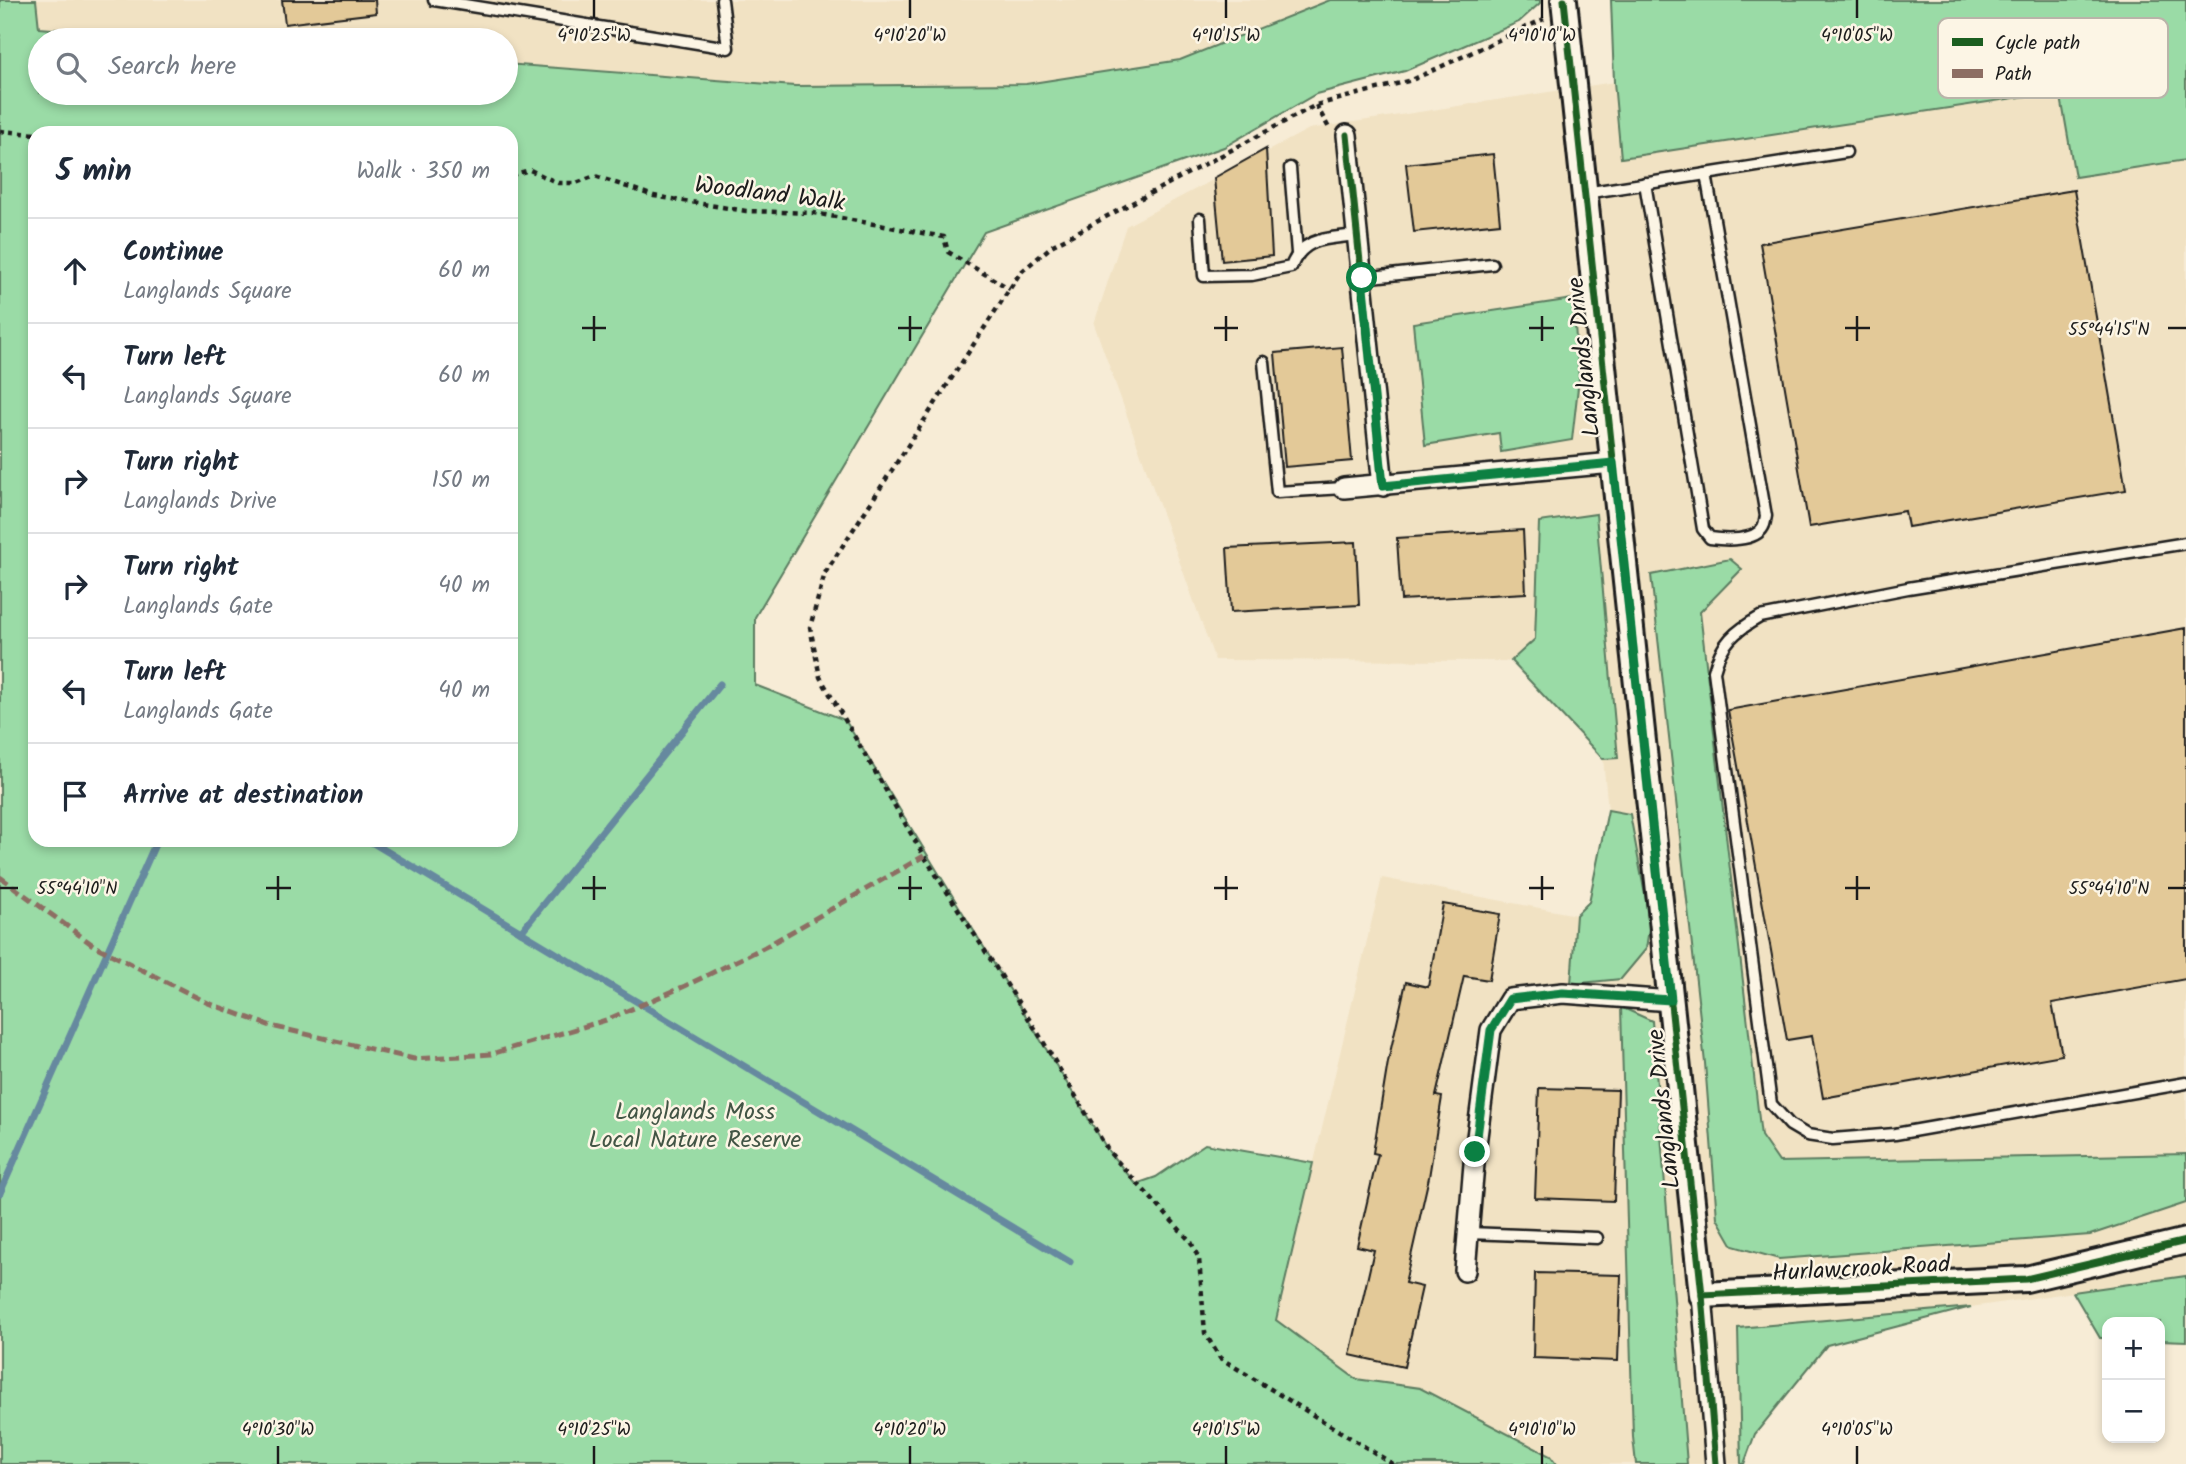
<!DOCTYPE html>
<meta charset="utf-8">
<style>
body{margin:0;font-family:Kalam,sans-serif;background:#f2f2f3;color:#1f2937}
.controls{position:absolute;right:21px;bottom:21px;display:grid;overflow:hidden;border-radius:14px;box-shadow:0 4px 10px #0003}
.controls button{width:63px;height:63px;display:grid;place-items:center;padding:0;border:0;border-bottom:2px solid #e0e1e3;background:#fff;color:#1f2937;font:35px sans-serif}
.stop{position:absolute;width:21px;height:21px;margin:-16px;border:5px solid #0b8043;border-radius:50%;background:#fff}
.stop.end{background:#0b8043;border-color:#fff;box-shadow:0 2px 7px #0008}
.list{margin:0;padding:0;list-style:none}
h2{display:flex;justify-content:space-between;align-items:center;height:91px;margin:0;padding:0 28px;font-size:30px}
h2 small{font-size:23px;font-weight:400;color:#747a83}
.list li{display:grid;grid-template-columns:46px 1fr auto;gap:21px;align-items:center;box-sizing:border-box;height:105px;padding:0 28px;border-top:2px solid #e0e1e3}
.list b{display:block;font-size:26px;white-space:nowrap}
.list p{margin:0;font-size:23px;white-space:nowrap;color:#747a83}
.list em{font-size:23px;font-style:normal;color:#747a83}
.icon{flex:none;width:38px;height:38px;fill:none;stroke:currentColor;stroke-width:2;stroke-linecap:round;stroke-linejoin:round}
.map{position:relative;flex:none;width:2186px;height:1464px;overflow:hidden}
.search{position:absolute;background:#fff;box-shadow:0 4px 10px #0003;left:28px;top:28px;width:490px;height:77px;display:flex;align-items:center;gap:18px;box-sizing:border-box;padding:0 24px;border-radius:38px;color:#747a83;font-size:26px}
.panel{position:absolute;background:#fff;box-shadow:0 4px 10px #0003;left:28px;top:126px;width:490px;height:721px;border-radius:21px}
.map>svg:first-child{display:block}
.built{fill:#f1e2c3}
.green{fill:#9adba6;stroke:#5b7c61;stroke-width:2;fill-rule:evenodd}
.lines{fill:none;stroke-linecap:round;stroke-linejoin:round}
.stream{stroke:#66899f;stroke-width:7}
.building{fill:#e3c998;stroke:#1c1c1c;stroke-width:2}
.service-casing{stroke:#1c1c1c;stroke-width:15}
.minor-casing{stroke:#1c1c1c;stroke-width:24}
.tertiary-casing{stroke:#1c1c1c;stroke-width:30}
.path{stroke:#1c1c1c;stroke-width:4.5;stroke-dasharray:5 5;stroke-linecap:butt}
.service{stroke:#fcf5e5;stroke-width:10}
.minor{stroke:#fcf5e5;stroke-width:19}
.tertiary{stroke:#fcf5e5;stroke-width:24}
.quiet{stroke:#8d6e63;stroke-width:5;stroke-dasharray:10 5;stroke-linecap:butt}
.cycleway-casing{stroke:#fcf5e5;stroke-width:11}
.cycleway{stroke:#1b5e20;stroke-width:7}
.route{stroke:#0b8043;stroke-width:9}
.ticks{fill:none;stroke:#1c1c1c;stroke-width:2.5}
.labels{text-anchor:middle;stroke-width:5;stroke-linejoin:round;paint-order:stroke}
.street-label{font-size:24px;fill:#1c1c1c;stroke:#fcf5e5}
.park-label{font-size:24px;fill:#425545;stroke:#fcf5e5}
.key{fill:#fcf5e5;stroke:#b9b4a9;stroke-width:2}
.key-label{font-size:19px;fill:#1c1c1c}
.ticks-label{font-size:18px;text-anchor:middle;fill:#1c1c1c;stroke:#fcf5e5;stroke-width:5;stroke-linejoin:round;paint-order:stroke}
</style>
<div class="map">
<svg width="2186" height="1464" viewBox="0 0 2186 1464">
<rect width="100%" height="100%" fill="#f7ecd6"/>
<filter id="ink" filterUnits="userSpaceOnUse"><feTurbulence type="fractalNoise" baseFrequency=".0143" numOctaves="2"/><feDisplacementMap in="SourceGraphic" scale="14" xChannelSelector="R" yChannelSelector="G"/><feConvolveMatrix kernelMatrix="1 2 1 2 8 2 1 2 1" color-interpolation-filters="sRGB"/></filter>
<g filter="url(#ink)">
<!-- built -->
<g class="built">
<path d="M36,0h1294l-150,60 -154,24 -231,2 -289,-22v-24h-306l-162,-12z"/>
<path d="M1614,82l7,76 439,-67 15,86 111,-17v1116l-215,31 -233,21 3,136h-269l-196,-144 106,-442 194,37 13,-13 19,-92 -5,-51 -92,-98 -296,-1 -121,-336 32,-98 183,-97z"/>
</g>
<!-- green -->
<g class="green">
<path d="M0,0h36l3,28 161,12h-160v53h466v-29l289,22 231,-2 154,-24 150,-60h210v3l-21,19 -114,49 -89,23 -92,53 -240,85 -229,385v68l90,35 264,432 27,32 20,-7 49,-33 108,19 -37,157 80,59 64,9 130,68 6,8h-1556zM35,133h476v707h-476z"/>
<path d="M1611,0h575v160l-111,17 -15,-86 -439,67 -7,-76z"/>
<path d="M1573,299l6,79 -7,62 -71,12 -2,-19 -74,12 -12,-122z"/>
<path d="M1596,514l22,244 -15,1 -92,-98 24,-22 4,-117z"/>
<path d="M1730,559l12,10 -42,43 61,524 18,26 407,-8v49l-96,32 -311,24 -46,-13 -16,-28 -12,-155 -54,-488z"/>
<path d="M1608,810l22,4 20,108 -4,27 -25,30 -50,5 5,-69 13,-13z"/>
<path d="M1621,1007l31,14 35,443h-51l-3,-27z"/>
<path d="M2186,1276v65l-26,-1v-18h-53v16h-7l-27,-46z"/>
<path d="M1971,1307l-144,38 -72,89 -11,30h-3l-3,-136z"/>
</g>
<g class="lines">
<!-- stream -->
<g class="stream">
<path d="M368,840l702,422"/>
<path d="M521,932l199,-248"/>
<path d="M0,1193l157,-353"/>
</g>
</g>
<!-- building -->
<g class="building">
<path d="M282,0h93l1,13 -91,11z"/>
<path d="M1266,149l6,107 -50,5 -8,-83z"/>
<path d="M1493,154l7,69 -86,9 -8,-68z"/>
<path d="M2074,190l52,300 -218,37 -3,-16 -96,16 -49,-284z"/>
<path d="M1342,347l10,114 -67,6 -10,-114z"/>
<path d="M1523,530l3,63 -125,7 -4,-62z"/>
<path d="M1356,542l3,63 -128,7 -4,-64z"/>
<path d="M2186,628v351l-134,24 10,52 -239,43 -11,-62 -25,4 -59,-330z"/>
<path d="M1443,904l57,10 -11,66 -25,-4 -28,120 6,1 -13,80 -24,106 17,4 -18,80 -54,-12 24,-105 -17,-4 21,-92 -5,-1 15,-91 18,-80 22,5z"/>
<path d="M1539,1088l79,2 -4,111 -79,-3z"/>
<path d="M1535,1273l86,2 -3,86 -85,-3z"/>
</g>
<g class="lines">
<!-- service casing -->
<g class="service-casing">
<g id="service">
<path d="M434,0l294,48 -6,-48"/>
<path d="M1290,168l7,85"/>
<path d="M1645,183l58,346 7,9c14,2 45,4 53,-11 2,-3 2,-7 3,-11l-60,-342"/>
<path d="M1585,193l261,-41"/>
<path d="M1200,219l4,57 48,-1 39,-8c12,-31 37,-28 66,-32"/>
<path d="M1362,278l130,-14"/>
<path d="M1264,362l13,130 67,-4"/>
<path d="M2186,543l-278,45 -148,29c-25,14 -39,26 -46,54l57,433 19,21 17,10 26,4 62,-5 291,-51"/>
<path d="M1468,1233l129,5"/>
</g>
</g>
<!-- minor casing -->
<g class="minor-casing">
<g id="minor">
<path d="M1347,135l36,351"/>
<path d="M1344,488l269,-25"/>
<path d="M1465,1271l10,-119 16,-122 19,-31 53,-6 108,8"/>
<path d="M1702,1295l14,169"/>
</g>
</g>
<!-- tertiary casing -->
<g class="tertiary-casing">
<path id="tertiary" d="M1564,0l138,1295 324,-16 160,-38"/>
</g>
<!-- path -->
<g class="path">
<path d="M1316,105l13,23"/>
<path d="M0,131l35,3"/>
<path d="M511,175l19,-5 28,13h18l19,-7 59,20 92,15 68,2 130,24 4,15 62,37"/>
<path d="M1393,1464l-173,-106 -15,-25 -6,-74 -8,-17 -82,-90 -71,-119 -114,-177 -104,-179 -10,-50 15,-54 195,-300 33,-28 263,-140 96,-25 132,-61"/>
</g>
<!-- service -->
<use href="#service" class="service"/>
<!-- minor -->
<use href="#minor" class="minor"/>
<!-- tertiary -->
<use href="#tertiary" class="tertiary"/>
<!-- quiet -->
<path class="quiet" d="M0,877l93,68 115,58 63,23 143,33 77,-5 115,-34 79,-34 80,-39 159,-91"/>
<!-- cycleway casing -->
<g class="cycleway-casing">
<g id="cycleway">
<path d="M1564,0l138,1295 14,169"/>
<path d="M1347,135l36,351"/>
<path d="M1702,1295l324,-16 160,-38"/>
</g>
</g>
<!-- cycleway -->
<use href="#cycleway" class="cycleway"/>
</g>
</g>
<g class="lines" filter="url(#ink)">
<!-- route -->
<path class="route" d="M1362,278l21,208 230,-23 58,537 -108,-7 -53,6 -19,31 -16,122"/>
</g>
<!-- ticks -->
<path class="ticks" d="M594,0v18M910,0v18M1226,0v18M1542,0v18M1857,0v18M594,316v25M910,316v25M1226,316v25M1542,316v25M1857,316v25M582,328h24M898,328h24M1214,328h24M1529,328h25M1845,328h25M2168,328h18M278,876v24M594,876v24M910,876v24M1226,876v24M1542,876v24M1857,876v24M0,888h18M266,888h25M582,888h24M898,888h24M1214,888h24M1529,888h25M1845,888h25M2168,888h18M278,1446v18M594,1446v18M910,1446v18M1226,1446v18M1542,1446v18M1857,1446v18"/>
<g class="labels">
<!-- street labels -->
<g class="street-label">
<text transform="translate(770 193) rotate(7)" y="8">Woodland Walk</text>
<text transform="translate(1583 357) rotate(-96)" y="8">Langlands Drive</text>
<text transform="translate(1663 1109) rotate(-96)" y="8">Langlands Drive</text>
<text transform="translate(1861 1268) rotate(-3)" y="8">Hurlawcrook Road</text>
</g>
<!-- park labels -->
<g class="park-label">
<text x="695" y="1119">Langlands Moss<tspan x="695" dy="28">Local Nature Reserve</tspan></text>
</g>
</g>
<!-- legend -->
<rect x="1938" y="18" width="230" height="80" rx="10" class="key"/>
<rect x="1952" y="38" width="31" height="8" fill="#1b5e20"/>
<rect x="1952" y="69" width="31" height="9" fill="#8d6e63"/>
<g class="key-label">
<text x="1995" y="49">Cycle path</text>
<text x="1995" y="80">Path</text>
</g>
<g class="ticks-label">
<text x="594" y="41">4°10'25"W</text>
<text x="910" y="41">4°10'20"W</text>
<text x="1226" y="41">4°10'15"W</text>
<text x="1542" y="41">4°10'10"W</text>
<text x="1857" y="41">4°10'05"W</text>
<text x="2109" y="335">55°44'15"N</text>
<text x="77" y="894">55°44'10"N</text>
<text x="2109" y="894">55°44'10"N</text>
<text x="278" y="1435">4°10'30"W</text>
<text x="594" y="1435">4°10'25"W</text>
<text x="910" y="1435">4°10'20"W</text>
<text x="1226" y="1435">4°10'15"W</text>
<text x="1542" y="1435">4°10'10"W</text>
<text x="1857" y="1435">4°10'05"W</text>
</g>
</svg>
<div class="controls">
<button>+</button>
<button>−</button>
</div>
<div class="stop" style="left:1362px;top:278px"></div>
<div class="stop end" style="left:1475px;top:1152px"></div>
<div class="search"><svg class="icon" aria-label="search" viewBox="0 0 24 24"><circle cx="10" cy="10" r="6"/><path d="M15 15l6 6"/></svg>Search here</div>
<section class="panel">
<h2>5 min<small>Walk · 350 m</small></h2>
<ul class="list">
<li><svg class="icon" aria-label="ahead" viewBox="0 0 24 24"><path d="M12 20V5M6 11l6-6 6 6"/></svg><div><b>Continue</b><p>Langlands Square</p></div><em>60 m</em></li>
<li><svg class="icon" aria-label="left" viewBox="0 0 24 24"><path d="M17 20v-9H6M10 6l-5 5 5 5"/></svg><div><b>Turn left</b><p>Langlands Square</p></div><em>60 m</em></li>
<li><svg class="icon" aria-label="right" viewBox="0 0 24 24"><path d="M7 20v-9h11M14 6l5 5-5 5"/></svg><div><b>Turn right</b><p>Langlands Drive</p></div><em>150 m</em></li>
<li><svg class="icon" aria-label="right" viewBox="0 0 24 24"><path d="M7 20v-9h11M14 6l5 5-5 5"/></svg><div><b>Turn right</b><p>Langlands Gate</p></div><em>40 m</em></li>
<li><svg class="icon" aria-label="left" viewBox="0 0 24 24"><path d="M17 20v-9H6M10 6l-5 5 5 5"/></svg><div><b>Turn left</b><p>Langlands Gate</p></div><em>40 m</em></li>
<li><svg class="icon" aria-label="arrive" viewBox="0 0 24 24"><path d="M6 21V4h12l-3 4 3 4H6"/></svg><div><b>Arrive at destination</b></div></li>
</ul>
</section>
</div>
